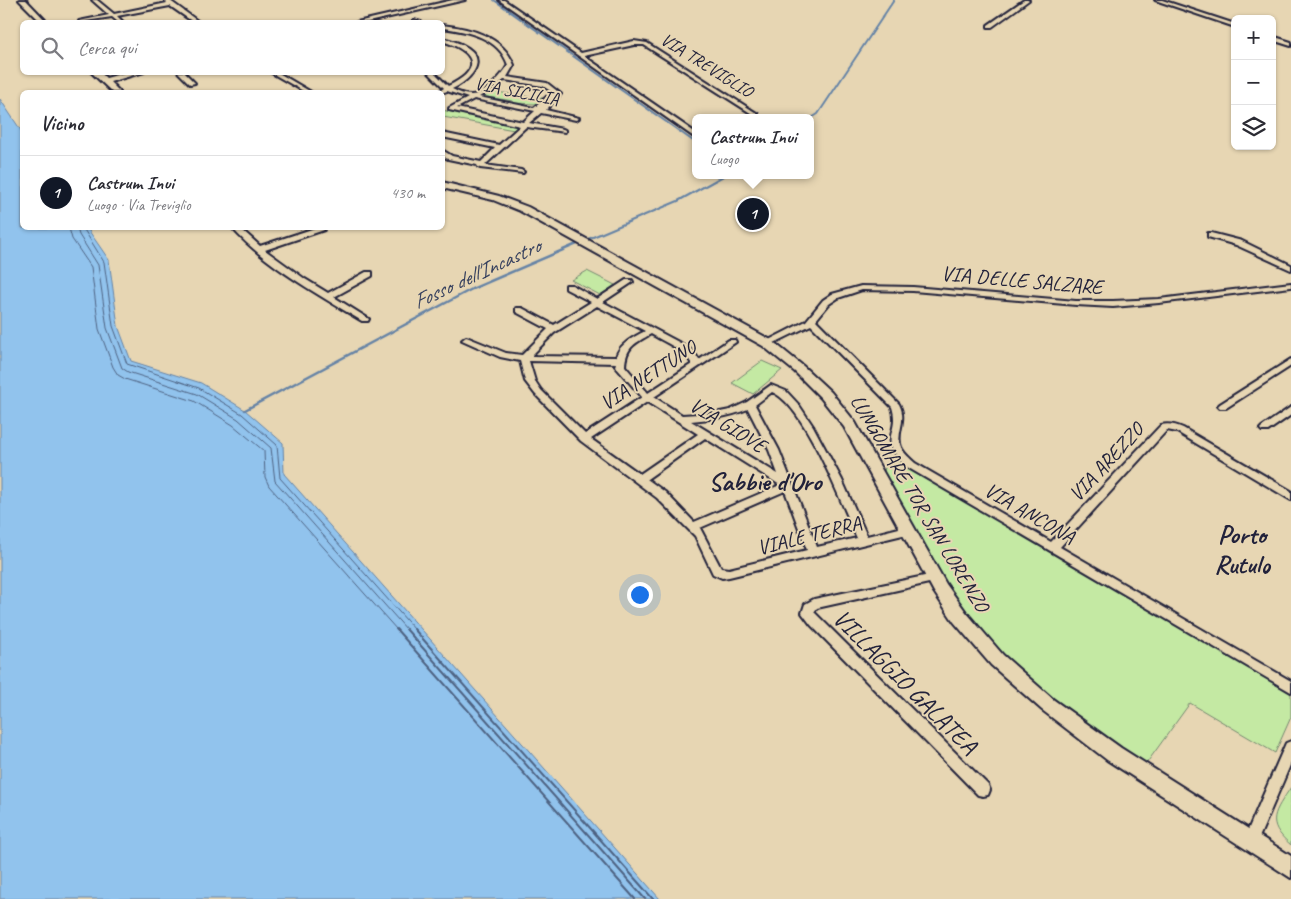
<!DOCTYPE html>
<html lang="it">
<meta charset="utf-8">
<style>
body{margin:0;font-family:Caveat,sans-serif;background:#f7f7f7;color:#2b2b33}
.controls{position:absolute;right:15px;top:15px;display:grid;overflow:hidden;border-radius:8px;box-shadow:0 1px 4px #0004}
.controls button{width:45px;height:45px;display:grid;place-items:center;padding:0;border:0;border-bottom:1px solid #e1e1e2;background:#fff;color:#2b2b33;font:25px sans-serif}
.you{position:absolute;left:639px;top:594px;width:18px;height:18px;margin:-12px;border:4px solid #fff;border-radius:50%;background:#1a73e8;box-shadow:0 0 0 8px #1a73e833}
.badge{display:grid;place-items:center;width:32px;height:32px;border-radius:50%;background:#111827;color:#fff;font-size:16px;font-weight:700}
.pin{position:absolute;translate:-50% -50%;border:2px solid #fff;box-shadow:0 1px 5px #0006}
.popup{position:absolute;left:692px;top:114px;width:122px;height:65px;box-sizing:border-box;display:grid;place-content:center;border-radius:8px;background:#fff;filter:drop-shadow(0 1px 4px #0005);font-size:16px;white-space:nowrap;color:#7c7c81}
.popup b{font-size:19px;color:#2b2b33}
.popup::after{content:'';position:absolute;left:50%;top:100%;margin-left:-10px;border:10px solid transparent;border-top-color:#fff}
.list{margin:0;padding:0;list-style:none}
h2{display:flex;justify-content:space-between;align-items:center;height:65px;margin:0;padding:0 20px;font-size:21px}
h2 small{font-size:16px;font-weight:400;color:#7c7c81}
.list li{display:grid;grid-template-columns:32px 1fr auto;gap:15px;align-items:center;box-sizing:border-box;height:75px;padding:0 20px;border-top:1px solid #e1e1e2}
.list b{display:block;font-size:19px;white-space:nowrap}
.list p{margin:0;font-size:16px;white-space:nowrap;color:#7c7c81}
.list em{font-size:16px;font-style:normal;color:#7c7c81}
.icon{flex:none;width:28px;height:28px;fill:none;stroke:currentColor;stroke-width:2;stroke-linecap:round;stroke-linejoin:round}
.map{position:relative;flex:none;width:1291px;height:899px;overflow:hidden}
.search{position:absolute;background:#fff;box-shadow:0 1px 4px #0004;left:20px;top:20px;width:425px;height:55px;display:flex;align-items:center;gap:12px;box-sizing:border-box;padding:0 18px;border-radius:8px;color:#7c7c81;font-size:19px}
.panel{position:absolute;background:#fff;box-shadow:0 1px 4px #0004;left:20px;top:90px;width:425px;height:140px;border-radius:8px}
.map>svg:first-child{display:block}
.green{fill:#c4e9a3;stroke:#73866f}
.water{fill:#91c3ed;stroke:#6583a6}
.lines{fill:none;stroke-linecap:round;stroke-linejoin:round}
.shore-far1{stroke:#4e6282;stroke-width:1}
.shore{stroke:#4e6282;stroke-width:2}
.stream-far1{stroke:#6583a6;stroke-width:2}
.stream{stroke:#6583a6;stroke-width:2.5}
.street-casing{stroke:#22223b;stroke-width:4}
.secondary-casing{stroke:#22223b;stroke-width:4}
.street{fill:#e7d6b3;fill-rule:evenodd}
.secondary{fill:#e7d6b3;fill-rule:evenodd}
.labels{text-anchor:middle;stroke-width:4;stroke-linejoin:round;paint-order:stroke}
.far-street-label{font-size:18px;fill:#22223b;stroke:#e7d6b3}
.street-label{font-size:21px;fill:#22223b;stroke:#e7d6b3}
.water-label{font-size:22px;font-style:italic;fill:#38425f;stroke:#e7d6b3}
.near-street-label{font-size:25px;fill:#22223b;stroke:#e7d6b3}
.district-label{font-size:26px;font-weight:bold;fill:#22223b;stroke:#e7d6b3}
</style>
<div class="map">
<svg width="1291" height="899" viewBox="0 0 1291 899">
<rect width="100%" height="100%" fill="#e7d6b3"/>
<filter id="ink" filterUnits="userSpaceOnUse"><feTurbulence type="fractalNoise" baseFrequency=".02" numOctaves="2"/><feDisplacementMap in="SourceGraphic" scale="10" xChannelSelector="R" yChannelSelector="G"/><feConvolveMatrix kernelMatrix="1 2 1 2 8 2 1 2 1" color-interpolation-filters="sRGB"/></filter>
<g filter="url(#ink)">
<!-- green -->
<g class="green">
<path d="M490,91l47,7h6l-7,6 -22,-1 -1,-2 -26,-4 -3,1 -1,-1z"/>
<path d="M442,110l77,16 -5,4 -71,-13z"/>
<path d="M587,271l28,14 -15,10 -29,-15z"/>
<path d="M762,361l20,9 -29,24 -21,-11z"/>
<path d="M891,456l29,20 371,216v25l-16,36 -85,-50 -44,61 -69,-44 -50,-39 -73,-79 -71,-125 2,-10z"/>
<path d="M1291,787v58c-27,-23 -16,-33 0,-58z"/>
</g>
<!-- water -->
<path class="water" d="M0,99l22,33v96h65l22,32 9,66 13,35 70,22 44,27 38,33 1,31 376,425h-660z"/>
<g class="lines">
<!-- shore-far1 -->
<g class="shore-far1">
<path d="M69,228l3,11 19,28 8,62 14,38 5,8 7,4 69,22 39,24 31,26 1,26 4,9 128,144"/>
<path d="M77,228l2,7 19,30 9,63 15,40 6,4 69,22 41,25 33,29 4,33 132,149"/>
<path d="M83,228l21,34 9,64 14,38 72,24 43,26 35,31 3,33 135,152"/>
</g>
<!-- shore -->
<g class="shore">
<path d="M396,629l239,270"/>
<path d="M406,629l239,270"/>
<path d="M414,629l239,270"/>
</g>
<!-- stream-far1 -->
<g class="stream-far1">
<path d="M494,0l202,143"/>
<path d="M810,119l8,-5 76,-114"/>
<path d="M574,245l104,-44 47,-26"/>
</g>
<!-- stream -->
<path class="stream" d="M245,410l227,-121 105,-45"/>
<!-- street casing -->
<g class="street-casing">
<g id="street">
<path d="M92,0h5l17,14 53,-11 -2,-2 4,-1 30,22h-6l-23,-16 -53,10 6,6h-5l-6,-5 -33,5v-1l30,-6z"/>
<path d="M499,0h5l77,53 53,-12 13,2 111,71 -2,4h-6l2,-4 -3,-2 -105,-67h-10l-50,11 112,77v5l-2,-1z"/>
<path d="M1024,0h5l-37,27h-4v-2z"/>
<path d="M1155,0h7l73,24v3z"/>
<path d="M414,20l7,2h-9z"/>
<path d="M442,25c28,3 61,11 72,40l-7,12 40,6 14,11 -15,16 33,8 -3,2 -35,-7 -12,10 34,6 2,1v2l-39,-5 -41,38 36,5 3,2 -1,1 -43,-5 -2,-1 -1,-2 -29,-6 -6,-3v-6l10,6 29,6 14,-14 -53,-11v-4l57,12 21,-19 -71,-16v-2l19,-10 -21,-7 -5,2 -4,-1 6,-4 -16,-16h6l14,14c36,-17 27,-35 -6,-45v-3c9,2 19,5 26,10 21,15 -1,34 -16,41 6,3 13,6 19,6 14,0 31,-19 37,-30 -9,-27 -40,-34 -66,-37zM504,80l39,6 9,6 -18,16 -55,-11 12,-7zM474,99l61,12 -12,11 -66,-14z"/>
<path d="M1272,36l19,6v4l-19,-6z"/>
<path d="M178,72h6l11,11 -5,1z"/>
<path d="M270,72h7l34,20h-6z"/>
<path d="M232,228h8l20,18 55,-18h9v2l-59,20 40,29 23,14 38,-21h6v4l-38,21 35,22 -1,2h-6c-43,-26 -96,-55 -130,-93z"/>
<path d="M1208,233h3l31,8 49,24v5l-55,-25 -28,-8z"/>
<path d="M626,280h6l1,2 -30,20 83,44 8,6 5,8 30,-20h6l1,2 -82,55 28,18 33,-2 15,-3 17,-8 24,-17 15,6 13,14 14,21 29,54 25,56 40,-10 4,1 1,3 -1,3 -182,44 -7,1 -9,-4 -18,-38 -38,-38 -76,-57 -46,-47 -10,-13 -5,-20 -20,-4 -38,-17 4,-3 3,1 37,15 16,2 26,-26 -32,-17v-4h6l32,17 37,-23 -25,-13v-4h6l25,14zM597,306l48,25c-11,6 -26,13 -29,26l-85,-1 23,-23zM651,334c15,9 32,15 41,30l-44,29 -23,-27c1,-20 11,-23 26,-32zM529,361l87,2 -1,3 27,31 -57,37 -44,-44 -6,-9zM772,392c33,13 70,113 85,146l-40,9 -38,-97 -24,-45zM647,402l51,32 -58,40 -49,-35zM748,409l21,41 9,24 -87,-53c20,-2 38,-4 57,-12zM705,438l75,47 -86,37 -29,-30 -18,-13zM785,491l22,59 -78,19 -8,-1 -21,-40z"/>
<path d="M1291,283v4l-132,16 -46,4 -37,-2 -163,-14 -51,-1 -24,8 -9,6 -13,16 83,84c9,17 -4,29 2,43 3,7 9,11 14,16l136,79 110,-117c8,-2 15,0 22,3l108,63v9l-114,-68 -10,-2 -107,117 231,134v11l-384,-225c-32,-31 -6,-31 -15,-60l-81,-82 -41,20h-6l-1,-2 43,-22 17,-21 9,-6 29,-8 52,1 163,14h37l46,-2z"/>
<path d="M1291,359v7l-65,42h-6l-2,-2 2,-2z"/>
<path d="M1291,407v8l-23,16h-6l-2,-2 2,-2z"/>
<path d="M934,574l4,1 2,3 -2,3 -121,27 -3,4 174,173 2,5 -2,5 -5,1 -5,-1 -167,-170 -9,-12 3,-9 9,-5z"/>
<path d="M1291,741v22l-36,84 -5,2 -5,-2 -2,-5 2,-5 41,-94z"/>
</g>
</g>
<!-- secondary casing -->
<g class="secondary-casing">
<g id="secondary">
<path d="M19,0h7l21,22h-6z"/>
<path d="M453,0h12l-97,22h-11z"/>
<path d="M91,72h9l6,6 22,-6h16l-34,10 10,10h-8z"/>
<path d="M442,182l57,14 29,11 243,133 32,26 28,26 24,30 91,162 20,28 37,43 51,45 67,48 170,108v22l-184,-118 -65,-50 -51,-45 -37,-43 -20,-30 -90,-165 -23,-29 -26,-26 -32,-26 -243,-135 -27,-11 -51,-12z"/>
</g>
</g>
<!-- street -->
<use href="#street" class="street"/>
<!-- secondary -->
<use href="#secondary" class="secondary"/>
</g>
</g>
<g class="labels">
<!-- far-street labels -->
<g class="far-street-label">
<text transform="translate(707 65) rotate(32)" y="6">VIA TREVIGLIO</text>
<text transform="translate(517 91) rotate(11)" y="6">VIA SICILIA</text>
</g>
<!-- street labels -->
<g class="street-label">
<text transform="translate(1022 280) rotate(5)" y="7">VIA DELLE SALZARE</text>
<text transform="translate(648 375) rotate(-33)" y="7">VIA NETTUNO</text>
<text transform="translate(728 425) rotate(32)" y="7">VIA GIOVE</text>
<text transform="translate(1106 462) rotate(-47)" y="7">VIA AREZZO</text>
<text transform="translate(920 503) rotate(59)" y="7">LUNGOMARE TOR SAN LORENZO</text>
<text transform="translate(1030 513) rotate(30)" y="7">VIA ANCONA</text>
<text transform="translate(809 535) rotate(-14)" y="7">VIALE TERRA</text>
</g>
<!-- water labels -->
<g class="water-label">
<text transform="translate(476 273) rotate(-25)" y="8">Fosso dell'Incastro</text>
</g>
<!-- near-street labels -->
<g class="near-street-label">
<text transform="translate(906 681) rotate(45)" y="9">VILLAGGIO GALATEA</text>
</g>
<!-- district labels -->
<g class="district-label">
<text x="765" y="490">Sabbie d'Oro</text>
<text x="1242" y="543">Porto<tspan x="1242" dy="30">Rutulo</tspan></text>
</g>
</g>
</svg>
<div class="controls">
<button>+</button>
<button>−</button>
<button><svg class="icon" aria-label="layers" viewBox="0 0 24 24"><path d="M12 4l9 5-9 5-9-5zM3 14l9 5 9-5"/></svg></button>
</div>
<div class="you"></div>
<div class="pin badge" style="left:753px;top:214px">1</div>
<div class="popup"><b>Castrum Inui</b>Luogo</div>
<div class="search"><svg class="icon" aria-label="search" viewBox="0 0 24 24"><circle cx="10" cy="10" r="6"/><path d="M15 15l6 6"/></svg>Cerca qui</div>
<section class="panel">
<h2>Vicino<small></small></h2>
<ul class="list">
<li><span class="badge">1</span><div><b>Castrum Inui</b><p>Luogo · Via Treviglio</p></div><em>430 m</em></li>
</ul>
</section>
</div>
